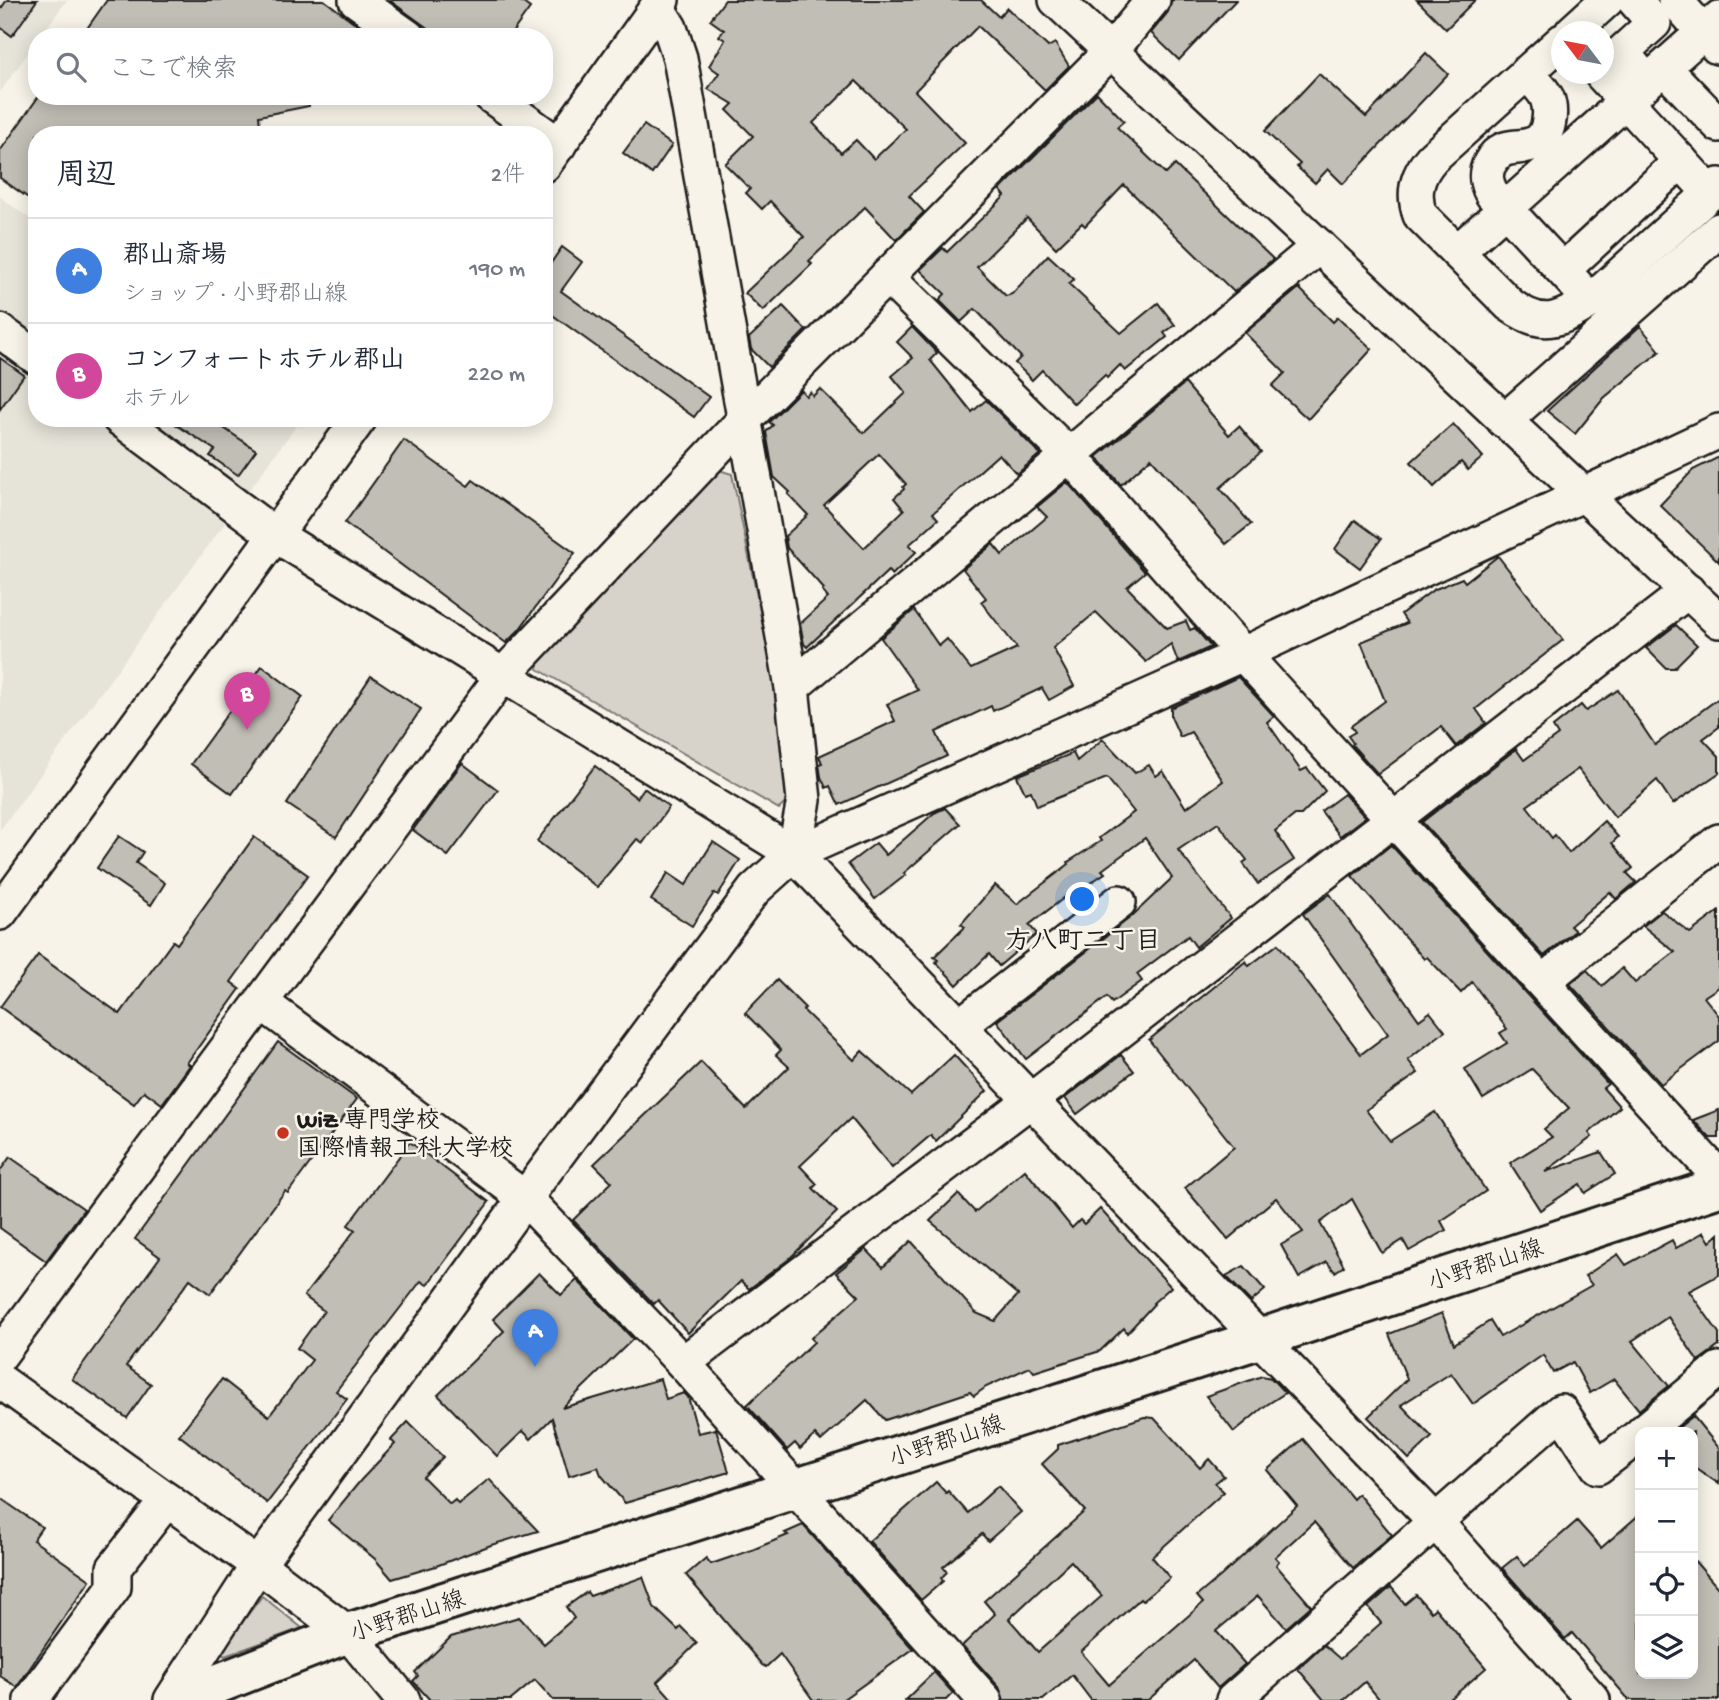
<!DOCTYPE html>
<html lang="ja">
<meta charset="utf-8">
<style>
body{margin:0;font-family:"Gochi Hand","Klee One",sans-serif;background:#f2f2f3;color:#1f2937}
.controls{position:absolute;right:21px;bottom:21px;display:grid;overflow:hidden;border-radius:14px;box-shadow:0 4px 18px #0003}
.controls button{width:63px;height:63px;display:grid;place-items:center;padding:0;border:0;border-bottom:2px solid #e0e1e3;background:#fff;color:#1f2937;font:35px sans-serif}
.compass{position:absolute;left:1551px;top:21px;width:63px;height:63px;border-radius:50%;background:#fff;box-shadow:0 4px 18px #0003;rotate:302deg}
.you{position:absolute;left:1083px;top:900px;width:24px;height:24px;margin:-18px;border:5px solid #fff;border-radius:50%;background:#1a73e8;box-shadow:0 0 0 10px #1a73e833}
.badge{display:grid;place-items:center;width:46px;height:46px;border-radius:50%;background:#d93025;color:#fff;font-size:23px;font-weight:700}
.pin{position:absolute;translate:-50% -58px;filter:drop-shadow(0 2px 4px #0008)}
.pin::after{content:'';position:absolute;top:37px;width:24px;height:21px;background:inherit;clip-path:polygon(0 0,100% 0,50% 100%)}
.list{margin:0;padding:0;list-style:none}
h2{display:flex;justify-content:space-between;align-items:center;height:91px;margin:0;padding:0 28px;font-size:30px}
h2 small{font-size:23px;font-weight:400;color:#747a83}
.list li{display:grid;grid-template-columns:46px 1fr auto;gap:21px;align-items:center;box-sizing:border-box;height:105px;padding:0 28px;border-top:2px solid #e0e1e3}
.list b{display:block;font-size:26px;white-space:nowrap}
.list p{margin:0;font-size:23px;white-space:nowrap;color:#747a83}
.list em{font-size:23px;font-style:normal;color:#747a83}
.icon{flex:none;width:38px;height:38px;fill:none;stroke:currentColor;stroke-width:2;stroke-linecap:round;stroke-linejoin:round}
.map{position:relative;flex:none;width:1719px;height:1700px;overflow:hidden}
.search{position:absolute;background:#fff;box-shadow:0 4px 18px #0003;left:28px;top:28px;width:525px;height:77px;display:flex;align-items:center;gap:18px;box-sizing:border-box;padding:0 24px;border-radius:28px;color:#747a83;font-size:26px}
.panel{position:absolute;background:#fff;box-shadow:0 4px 18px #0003;left:28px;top:126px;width:525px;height:301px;border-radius:28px}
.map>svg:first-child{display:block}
.built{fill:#e6e3d9}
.green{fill:#d7d3cb;stroke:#7a7874;stroke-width:2}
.building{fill:#c0beb5;stroke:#1c1c1c;stroke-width:2;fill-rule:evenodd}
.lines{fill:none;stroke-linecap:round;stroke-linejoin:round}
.minor-casing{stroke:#1c1c1c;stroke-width:38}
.major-casing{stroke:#1c1c1c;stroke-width:44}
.minor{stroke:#f7f3e8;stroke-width:33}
.major{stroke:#f7f3e8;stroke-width:38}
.poi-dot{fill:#c8321e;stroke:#f7f3e8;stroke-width:2.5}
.labels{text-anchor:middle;stroke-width:5;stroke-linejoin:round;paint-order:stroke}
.poi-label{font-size:24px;font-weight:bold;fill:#1c1c1c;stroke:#f7f3e8;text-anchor:start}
.street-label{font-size:24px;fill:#1c1c1c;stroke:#f7f3e8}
.neighbourhood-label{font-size:26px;font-weight:bold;fill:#1c1c1c;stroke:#f7f3e8}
</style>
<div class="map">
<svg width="1719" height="1700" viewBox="0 0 1719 1700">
<rect width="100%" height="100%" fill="#f7f3e8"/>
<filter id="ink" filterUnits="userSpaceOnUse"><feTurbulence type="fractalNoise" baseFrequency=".0143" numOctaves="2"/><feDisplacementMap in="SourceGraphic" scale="14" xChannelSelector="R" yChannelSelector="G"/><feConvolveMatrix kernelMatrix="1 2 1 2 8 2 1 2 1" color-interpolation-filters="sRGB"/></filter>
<g filter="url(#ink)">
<!-- built -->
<g class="built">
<path d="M0,0h67l-27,37h-3v4l-37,51z"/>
<path d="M0,197l37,27v194h265l-302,412z"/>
</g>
<!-- green -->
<g class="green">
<path d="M719,470l13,4 65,318 -18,17 -241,-140 -2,-13z"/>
<path d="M262,1596l40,32 -77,28 -5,-4z"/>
</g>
<!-- building -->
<g class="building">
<path d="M7,0h30l-25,36 -12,-9v-17z"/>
<path d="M107,0h217l50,37h-293z"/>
<path d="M389,0h130l11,8 -21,29h-69z"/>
<path d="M725,0h256l18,17 8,-9 41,39 7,-4 14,23 -24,24 -67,-64 -63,65 50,52 -56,53 15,16 -28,28 -31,-33 -56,54 3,3 -49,47 -18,-18 59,-56 -34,-36 -8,8 -16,-16 4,-4 -25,-25 28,-28 -26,-26 6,-6 -25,-15 11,-16 -10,-7 16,-26 -6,-4 5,-6 -14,-10zM856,81l50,48 -32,30 -18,-19 -15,13 -28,-30z"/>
<path d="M1172,0h64l-57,60 -28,-27 17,-21z"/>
<path d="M1417,0h58l-29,29z"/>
<path d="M1426,53l22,21 -105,110 -15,-15 -13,14 -18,-16 3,-3 -35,-33 54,-57 47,43z"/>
<path d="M1097,93l27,28 -7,6 49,47 9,-9 98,94 -39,33 -110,-107 -39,41 -3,-3 -26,25 -29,-30 -50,49 29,29 6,-2 36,-39 26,24 -5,5 52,49 37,-30 17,22 -11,8 3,4 -42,34 -5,-6 -13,13 -2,-3 -31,29 -32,-34 -10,10 -17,-17 6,-6 -46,-48 -14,13 -22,-22 6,-6 -25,-24 23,-22 4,4 58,-56 -5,-6z"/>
<path d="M39,96h269l1,10 -50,10 2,19h-224v69l-37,-26v-27z"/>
<path d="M644,125l28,20 -20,29 -29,-21z"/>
<path d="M562,247l20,15 -21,29 148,106 -15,20 -147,-106 -3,3v-41z"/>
<path d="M1299,288l34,34 5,-5 34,32 -64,70 -36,-33 13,-13 -40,-40z"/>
<path d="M783,306l23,24 -37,37 -18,-18 -2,-11z"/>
<path d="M1640,326l20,25 -56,47 -29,36 -28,-23z"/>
<path d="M912,327l25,26 -7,7 42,52 14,-12 54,54 -23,20 -18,-20 -66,59 5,6 -29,26 7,7 -24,23 -4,-4 -81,76 -3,-3 -4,-20 28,-26 -6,-7 2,-2 -37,-41 -2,-12 23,-21 -20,-21 2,-2 -16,-15 -8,-45 7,-7 -4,-3 32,-32 5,6 4,-4 3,4 7,-7 44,44 42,-40 -14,-17 21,-18 -16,-16zM879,454l27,30 -3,3 1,2 -10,9 10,12 -40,38 -40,-43z"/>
<path d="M0,358l24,17 -24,34z"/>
<path d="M1185,383l44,52 10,-9 22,26 -41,36 31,36 -25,20 -75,-86 -30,27 -24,-28z"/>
<path d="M166,418h43l47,32 -18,25 -28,-19 5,-6z"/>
<path d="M1453,424l30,33 -15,13 -7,-8 -27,25 -23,-25z"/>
<path d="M404,440l64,46 5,-6 102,73 -56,77 -13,13 -161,-120z"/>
<path d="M1719,457v105l-59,-57 33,-35z"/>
<path d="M1067,482l78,90 -18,15 40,41 19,-7 4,9 5,-2 16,19 -33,15 -7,-18 -25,18 -50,-50 -43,36 21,38 -25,14 -7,-12 -49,23 -2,-5 -55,26 11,24 -108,49 -9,-19 -4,2 -5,-11 -2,-13 3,-1 -3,-7 76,-35 -8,-17 31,-14 -37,-52 33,-28 25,36 8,-7 24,30 46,-21 -36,-46 5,-4 -23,-29 30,-25 9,11 45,-38 -10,-10z"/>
<path d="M1355,520l26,19 -21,29 -25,-19z"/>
<path d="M1498,556l65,84 -87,69 10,14 -30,23 -15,-19 -63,47 -26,-29 1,-2 -5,-7 7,-4 -4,-6 34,-25 -24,-59 46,-19 -6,-9 32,-24 29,-12 3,4z"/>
<path d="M1676,625l21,20 -23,23h-8l-20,-20z"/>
<path d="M262,666l41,31 -71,97 -41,-30z"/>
<path d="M371,676l50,33 -85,128 -49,-33z"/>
<path d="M1238,677l36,39 -7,6 34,49 6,-3 18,23 -24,24h-6l-20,16 19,29 -36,24 -15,-21 4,-3 -29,-37 -40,27 53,68 -35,29 -8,-11 -51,38 5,7 -30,22 -5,-6 -81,62 -29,-38 134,-104 41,-39 -27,-40 -43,32 3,3 -21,14 -2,-3 -53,41 8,9 -38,32 -10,-12 -32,31 -21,-23 2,-2 -4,-3 31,-30 -4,-3 34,-39 22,19 52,-40 -1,-2 33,-21 -2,-3 35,-26 -27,-34 -70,28 -6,-15 -6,2 -8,-17 56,-23 4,8 26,-22 32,34 14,-8 7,11 7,-5 23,37 37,-27 -32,-49 -11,5 -9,-20v-9z"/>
<path d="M1618,690l37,55 64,-47v29l-16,12 16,17v17l-46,31 -16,-24 -42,37 -37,-48 -51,37 25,32 3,-3 14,18 35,-32 14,16 -6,6 21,25 -6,5 9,9 -20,17 -6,-7 -40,34 5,5 -31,25 -122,-134 94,-73 8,11 34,-25 -5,-8 28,-22 5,6z"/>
<path d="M462,763l36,27 -50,66 -35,-26z"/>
<path d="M595,766l42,32 7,-10 25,19 -26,36 -6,-4 -40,48 -60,-46z"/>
<path d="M1344,794l21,23 -25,19 -19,-25z"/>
<path d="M945,808l15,16 -56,49 2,2 -31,24 -27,-35 28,-21 10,12 48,-42z"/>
<path d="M119,836l24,16 -7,11 29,20 -14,22 -54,-37z"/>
<path d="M254,837l54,38 -77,107 9,7 -53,74 3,2 -28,39 -18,-13 -10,13 -134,-97 38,-52 82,59 53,-73 4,3z"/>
<path d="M713,842l27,18 -22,35 -4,-2 -22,33 -41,-26 17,-27 18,12z"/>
<path d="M1391,845l217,239 -5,4 17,19 -31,26 3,4 -47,35 56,-20 14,22 -30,19 -5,-9 -40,26 -30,-47 42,-26 -8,-8 25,-21 -37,-39 -49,30 -18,-30 42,-26 -7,-10 7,-4 -35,-47 -11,11 -34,-36 -3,2 -72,-83z"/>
<path d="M1330,894l89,126 11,-8 15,19 -37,29 10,13 -52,37 24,31 45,-29 51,79 -45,30 5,9 -37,21 -6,-11 -21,13 -30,-54 -32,24 24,43 -9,6 -8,-10 -28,16 -18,-33 22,-13 -27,-34 -48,41 -43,-51 49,-41 -85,-107 97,-79 3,5 29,-22 83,110 27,-20 -85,-120z"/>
<path d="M1662,911l28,22 29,-22v76l-15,10 15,19v25l-58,43 -91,-100 17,-14 15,16 20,-18 13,15 40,-31 -32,-26z"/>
<path d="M777,980l28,28 -2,2 51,50 8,-9 49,44 43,-40 33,36 -51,50 -5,-6 -39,33 -41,-50 -51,48 17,18 -4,4 24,24 -49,48 -39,29 -8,-8 -53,52 -30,-33 -4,4 -81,-84 39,-38 -18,-18 107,-102 45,47 43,-42 -13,-12 5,-5 -36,-37z"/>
<path d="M278,1042l79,57 -69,94 -3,-2 -75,103 -20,-15 -64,87 25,18 -24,34 -55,-39 88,-122 -25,-18z"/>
<path d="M1121,1055l13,16 -57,43 -12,-16z"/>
<path d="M1719,1110v28h-9l-17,-18z"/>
<path d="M410,1142l79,60 -62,83 -6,-4 -85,110 11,8 -80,104 -88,-68 43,-56 47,37 43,-56 -15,-12 27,-37 -20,-15 51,-66 -7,-5z"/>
<path d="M10,1157l74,52 -38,52 -46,-33v-57z"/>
<path d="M1025,1170l47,58 8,-8 4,4 16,-15 71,78 -18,16 1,1 -27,29 -3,-5 -24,23 -66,21 -4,-5 -44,20 -12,9 -4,-4 -85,28 -18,-20 -46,41 -6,-6 -15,14 -5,-6 -8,7 -40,-45 67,-63 -3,-4 48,-42 -23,-23 30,-24 17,18 28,-26 65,72 19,8 23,-26 -88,-74 28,-27 17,18z"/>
<path d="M1704,1232l6,10 9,-8v41l-30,16 30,42v13l-21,15 -30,-44 -36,24 37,45 -30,24 -25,-31 -24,14 -17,-31 -20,11 -10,-18 -70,49 -22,-31 -50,32 31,32 -23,22 -41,-42 39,-38 -18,-45 53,-21 12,31 36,-23 10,16 92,-52 -7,-9 33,-22 8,11 46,-25 4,8z"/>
<path d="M1244,1266l21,24 -14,12 -25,-26z"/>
<path d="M539,1273l22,22 16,-15 56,59 -71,69 98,-29 6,20 18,-6 4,4 10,36 18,-4 13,43 -104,31 -24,-28 -3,-8 -29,9 -17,-58 -21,21 -8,-8 -26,25 -59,-61 66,-64 -11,-12z"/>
<path d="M1262,1376l9,2 14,15 -20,13 -31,26 -28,-36z"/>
<path d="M1693,1416l26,32v36l-26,-18v-34h-20z"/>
<path d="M1144,1417l10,1 46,50 9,-9 15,17 -9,7 9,9 -72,65 18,21 -28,23 -2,-2 -59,53 28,33 94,-82 -6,-7 25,-21 75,-69 -30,-36 36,-31 50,60 5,-5 34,41 -39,33 -39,-46 -39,35 4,4 -3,4 35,41 -25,22 -28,-32 -42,35 29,33 -27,24 -24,-28 -46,40h-57l-19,-25 -29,25h-39l-5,-13 -37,-41 33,-32 -11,-13 101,-90 -43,-47 16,-15v-4zM1071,1561l31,35 -64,56 -29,-33z"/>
<path d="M408,1422l35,35 -20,20 27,27 5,-4 3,4 31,-25 49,52 -47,14 -55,21 -44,13 -17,-20 -47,-39 33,-40 34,-36 -4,-4z"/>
<path d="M936,1482l10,11 2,-2 20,22 30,-27 23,26 -33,29 -6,-7 -39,33 4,5 -6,6 2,3 -22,19 -52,-59z"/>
<path d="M0,1498l42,29 -9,13 57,40 -73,107 -17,-11z"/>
<path d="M1640,1514v160h53v-115l26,30v111h-90l-57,-67 -7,6 -63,-71 15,-12 8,10 52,-45 24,27z"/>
<path d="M803,1525l110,124 -71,51h-29l-33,-46 -14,13 -4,-2 -76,-90 20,-17 5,6 41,-14 36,-15 -3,-2z"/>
<path d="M643,1577l11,30 24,23 3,-3 16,16 -40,39 16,18h-120l-18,-20 -24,20h-81l-17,-19 5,-5 -3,-4 36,-35 68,-20 25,27 30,-26 -8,-11 21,-15 3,4z"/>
<path d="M1391,1587l14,17 11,-9 15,17 4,-4 51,60 -37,32h-69l-15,-18 -21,18h-20l-26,-31 26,-24 16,14 41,-36 -13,-16z"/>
<path d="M934,1672l19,21 -7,7h-41z"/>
</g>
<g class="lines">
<!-- minor casing -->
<g class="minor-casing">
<g id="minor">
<path d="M356,0l52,37"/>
<path d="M1056,0l663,621"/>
<path d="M1634,0l20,23 -32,29 25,30"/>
<path d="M1675,0l42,47"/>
<path d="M657,7l13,21 10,30 112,629 12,113 -10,54"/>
<path d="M1572,32l35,-32"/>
<path d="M1562,41l-130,117c-15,17 -20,35 -12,57l90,90c33,24 48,16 81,-4l128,-116"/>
<path d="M1664,68l55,57"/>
<path d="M1526,73c7,7 17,16 21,25 5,13 3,36 -10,44 -19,10 -34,-2 -47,21 -6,11 -4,20 2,31l99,107"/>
<path d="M1601,74l109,119"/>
<path d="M491,96l68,49"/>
<path d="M544,165l118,-165"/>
<path d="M1457,252l262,-234"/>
<path d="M1563,270l118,-109"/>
<path d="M887,276l182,179 174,199 476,523"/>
<path d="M0,331l37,27"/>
<path d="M119,418l156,117 519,319 640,666 159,180"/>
<path d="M1504,421l215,-191"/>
<path d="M792,687l527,-441"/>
<path d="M0,913l360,-495"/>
<path d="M1542,982l177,-141"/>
<path d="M262,1003l263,195 158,165 302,337"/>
<path d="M959,1026l160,-124"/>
<path d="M0,1355l503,-680 240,-254 368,-370 42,-51"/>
<path d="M683,1363l347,-262 658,-510"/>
<path d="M0,1381l258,184 90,68 55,67"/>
<path d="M1643,1432l76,-63"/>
<path d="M31,1700l83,-113v-19l53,-68"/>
<path d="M171,1700l87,-135 267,-367 229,-308 40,-36 449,-200 476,-223"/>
<path d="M1233,1700l328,-289 37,56 42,-32"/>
</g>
</g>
<!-- major casing -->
<g class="major-casing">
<path id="major" d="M176,1700l172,-67 914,-295 457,-151"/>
</g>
<!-- minor -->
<use href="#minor" class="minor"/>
<!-- major -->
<use href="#major" class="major"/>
</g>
</g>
<!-- markers -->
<circle class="poi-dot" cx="283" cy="1133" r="7"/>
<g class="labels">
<!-- poi labels -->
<g class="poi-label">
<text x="297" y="1127">WiZ 専門学校<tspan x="297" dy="28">国際情報工科大学校</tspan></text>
</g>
<!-- street labels -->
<g class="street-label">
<text transform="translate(1485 1264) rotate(-18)" y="8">小野郡山線</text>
<text transform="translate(946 1440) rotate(-18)" y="8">小野郡山線</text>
<text transform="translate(407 1615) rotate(-18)" y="8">小野郡山線</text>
</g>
<!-- neighbourhood labels -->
<g class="neighbourhood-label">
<text x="1083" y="948">方八町二丁目</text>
</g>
</g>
</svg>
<div class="controls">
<button>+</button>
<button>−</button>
<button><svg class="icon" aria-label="locate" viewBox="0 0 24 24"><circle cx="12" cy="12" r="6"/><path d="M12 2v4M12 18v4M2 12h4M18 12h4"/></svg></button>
<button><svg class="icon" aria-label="layers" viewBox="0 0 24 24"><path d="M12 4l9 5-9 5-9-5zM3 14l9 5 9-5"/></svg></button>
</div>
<svg class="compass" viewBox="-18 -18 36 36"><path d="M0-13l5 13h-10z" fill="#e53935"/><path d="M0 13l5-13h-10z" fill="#747a83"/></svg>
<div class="you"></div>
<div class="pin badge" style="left:535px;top:1367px;background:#3f7fe0">A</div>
<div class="pin badge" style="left:247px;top:730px;background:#d1479c">B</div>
<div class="search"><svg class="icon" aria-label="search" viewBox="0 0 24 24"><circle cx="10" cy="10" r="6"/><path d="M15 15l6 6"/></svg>ここで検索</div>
<section class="panel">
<h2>周辺<small>2件</small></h2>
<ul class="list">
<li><span class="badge" style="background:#3f7fe0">A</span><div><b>郡山斎場</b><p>ショップ · 小野郡山線</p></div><em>190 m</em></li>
<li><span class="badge" style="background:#d1479c">B</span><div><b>コンフォートホテル郡山</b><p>ホテル</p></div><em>220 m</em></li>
</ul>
</section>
</div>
